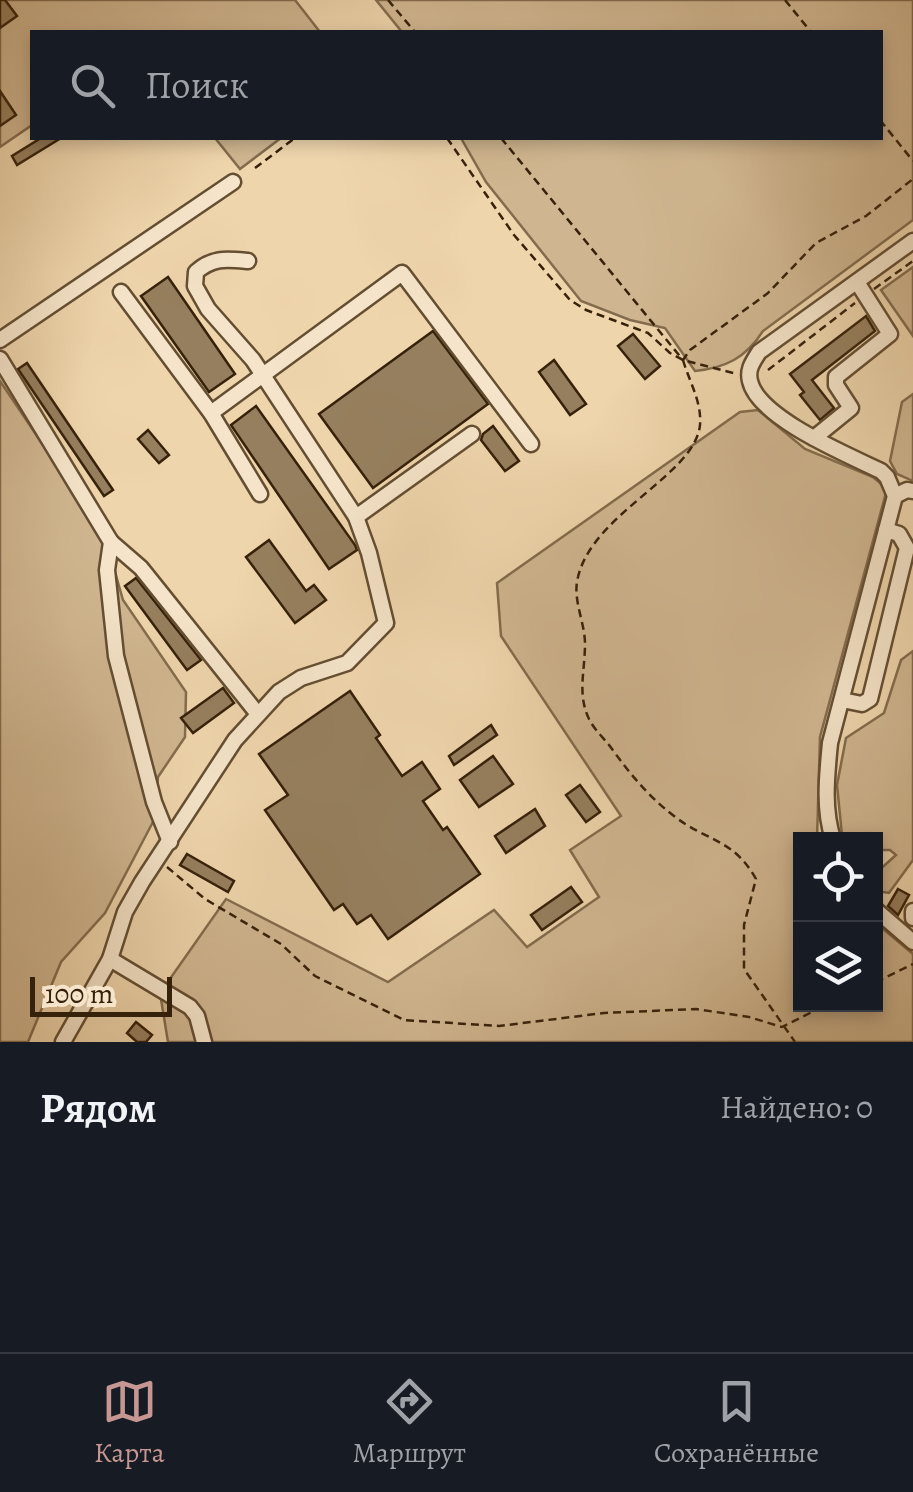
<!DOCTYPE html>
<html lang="ru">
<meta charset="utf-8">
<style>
body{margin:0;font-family:Alegreya,serif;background:#20242c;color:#f1f3f6}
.controls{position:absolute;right:30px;bottom:30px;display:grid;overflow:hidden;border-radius:0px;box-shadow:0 5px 15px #0003}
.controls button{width:90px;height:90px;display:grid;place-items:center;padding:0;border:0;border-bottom:2px solid #363941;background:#171b24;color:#f1f3f6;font:50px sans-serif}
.scale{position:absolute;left:30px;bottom:25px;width:142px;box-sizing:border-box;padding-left:10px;border:5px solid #36210a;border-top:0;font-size:28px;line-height:35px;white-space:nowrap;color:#36210a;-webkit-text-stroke:8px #f5e4c9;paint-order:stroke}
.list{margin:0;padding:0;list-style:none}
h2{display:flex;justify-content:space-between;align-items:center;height:130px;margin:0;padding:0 40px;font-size:42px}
h2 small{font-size:32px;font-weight:400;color:#9ea1a6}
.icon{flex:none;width:55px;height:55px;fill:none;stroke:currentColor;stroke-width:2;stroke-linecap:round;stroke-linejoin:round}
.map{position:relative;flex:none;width:913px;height:1042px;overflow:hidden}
.search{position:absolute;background:#171b24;box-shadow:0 5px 15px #0003;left:30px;right:30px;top:30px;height:110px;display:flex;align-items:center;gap:25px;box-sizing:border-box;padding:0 35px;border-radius:0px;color:#9ea1a6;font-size:38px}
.sheet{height:310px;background:#171b24}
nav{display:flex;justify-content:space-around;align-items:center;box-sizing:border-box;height:140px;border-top:2px solid #363941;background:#171b24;font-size:28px;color:#9ea1a6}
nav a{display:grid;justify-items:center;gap:5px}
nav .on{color:#c59692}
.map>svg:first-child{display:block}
.green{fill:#d0b690;stroke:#836c4d;stroke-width:2.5}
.building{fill:#967f5e;stroke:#36210a;stroke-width:2.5}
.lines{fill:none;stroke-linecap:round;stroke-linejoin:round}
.minor-casing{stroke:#644e32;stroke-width:19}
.path{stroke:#36210a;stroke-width:2.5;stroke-dasharray:8 5;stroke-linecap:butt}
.minor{stroke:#f5e4c9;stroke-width:14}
</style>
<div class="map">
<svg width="913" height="1042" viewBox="0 0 913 1042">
<rect width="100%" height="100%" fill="#efd5ac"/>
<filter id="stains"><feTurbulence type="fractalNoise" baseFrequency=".002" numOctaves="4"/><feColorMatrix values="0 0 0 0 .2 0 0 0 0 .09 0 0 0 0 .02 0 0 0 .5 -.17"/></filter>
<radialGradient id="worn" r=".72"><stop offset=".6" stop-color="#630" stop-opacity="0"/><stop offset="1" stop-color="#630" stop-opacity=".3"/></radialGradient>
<!-- green -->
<g class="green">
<path d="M0,0h295l25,32h-288v93l-32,22z"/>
<path d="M376,0h537v220l-150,111c-17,27 -38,37 -68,40l-30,-43 -35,-8 -49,-19 -95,-119 -25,-44h419v-106h-478z"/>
<path d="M215,138h66l-41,31z"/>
<path d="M913,267v69l-32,-46z"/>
<path d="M0,381l105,156 18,63 63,92 -1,45 -27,40 -4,43 -49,93 -44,49 -33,80h-28z"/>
<path d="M913,394v87l-16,-7 -7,-13 12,-59z"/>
<path d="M758,410l47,39 68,28 14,12 -67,248 -3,102h-17v165h76v-81l37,31v88h-745l-8,-49 66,-94 162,83 106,-72 33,37 72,-50 -29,-47 51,-34 -120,-180 -4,-53 243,-171z"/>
<path d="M913,651v209l-24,33 -13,-2v-18l20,-18 -6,-5h-14v-11h-29l-5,-4 -5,-50 9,-47 38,-25 17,-53z"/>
</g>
<!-- building -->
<g class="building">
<path d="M0,0h5l12,16 -17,12z"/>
<path d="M0,91l16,24 -16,11z"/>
<path d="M41,138h20l-44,27 -5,-9z"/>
<path d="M168,277l67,97 -26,18 -68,-96z"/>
<path d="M866,316l9,15 -63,49 22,28 -14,12 -20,-25 4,-3 -14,-18z"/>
<path d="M433,331l55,73 -115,84 -54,-74z"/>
<path d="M633,334l27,32 -15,13 -27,-33z"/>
<path d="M554,360l32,44 -16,11 -31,-43z"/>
<path d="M27,363l86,127 -9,6 -86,-127z"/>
<path d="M256,406l99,139 2,5 -28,19 -98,-144z"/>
<path d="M493,426l26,35 -14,10 -24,-31 2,-6z"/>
<path d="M148,430l21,25 -10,8 -21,-24z"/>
<path d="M269,540l37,51 8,-6 12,15 -31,23 -49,-66z"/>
<path d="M136,578l65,82 -14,10 -62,-84z"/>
<path d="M223,688l11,15 -41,30 -12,-15z"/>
<path d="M350,691l30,44 -4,3 26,38 20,-14 18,27 -17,12 20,29 4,-3 33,47 -92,65 -17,-24 -14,9 -14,-20 -9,6 -69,-100 23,-15 -29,-41z"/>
<path d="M491,725l6,10 -43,30 -5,-9z"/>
<path d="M493,756l20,28 -34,23 -19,-27z"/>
<path d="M580,785l20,27 -14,10 -20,-27z"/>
<path d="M535,809l10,17 -39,27 -11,-17z"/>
<path d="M187,854l47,27 -6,11 -48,-27z"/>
<path d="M571,887l11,15 -40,28 -11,-15z"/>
<path d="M898,889l11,6 -11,20 -10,-9z"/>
<path d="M136,1022l16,13 -6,7h-9l-10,-9z"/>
</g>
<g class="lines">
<!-- minor casing -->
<g class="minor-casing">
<g id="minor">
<path d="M121,292l90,121 49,81"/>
<path d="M0,340l233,-158"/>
<path d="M0,359l111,183 -4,28 9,86 38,146 16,40"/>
<path d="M211,413l191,-140 129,171"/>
<path d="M814,438l37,-30 -15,-23v-8l54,-43 -33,-52"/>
<path d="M895,496l12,-6 6,1"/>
<path d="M356,517l116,-83"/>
<path d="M111,542l30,26 116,145"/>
<path d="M842,700l20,4 8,-5 37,-151 -8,-14 -13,-4"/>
<path d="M833,839c-10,-31 -6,-64 -3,-96l65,-247 -8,-19 -6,-6c-33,-16 -123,-53 -131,-90 -3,-12 3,-19 9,-29l154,-111"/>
<path d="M876,910l37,32"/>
<path d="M913,911v7"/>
<path d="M110,959l80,48 7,9 7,26"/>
<path d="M63,1042l47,-83 15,-47 17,-30 93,-142 44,-48 22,-14 46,-15 39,-40 -17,-70 -13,-36 -103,-157 -45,-51 -13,-23 1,-14c17,-15 30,-13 52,-11"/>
</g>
</g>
<!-- path -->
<g class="path">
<path d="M388,0l27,32"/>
<path d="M785,0l26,32"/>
<path d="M880,120l33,41"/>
<path d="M447,138l67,97 56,65 16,10 62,23 22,20 13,7 54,14"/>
<path d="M501,138l182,222 7,-10 78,-57 48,-50 50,-27 47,-37"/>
<path d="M255,168l40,-30"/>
<path d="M874,289l39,-28"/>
<path d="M683,360c6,21 19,42 17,65 -5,50 -107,88 -122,152 -6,22 7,45 7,67 0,27 -8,50 4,75 6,12 16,20 23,30 19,26 36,47 62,67 33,26 59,22 82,63l-12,46v44l51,73"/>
<path d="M768,370l87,-67"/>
<path d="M167,867l38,32 76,45 34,32 89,44 95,6 105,-13 92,-4 53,8 33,10 46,-23"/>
<path d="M876,982l37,-18"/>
</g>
<!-- minor -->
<use href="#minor" class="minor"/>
</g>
<rect width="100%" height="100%" filter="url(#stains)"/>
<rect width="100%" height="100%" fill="url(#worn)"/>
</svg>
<div class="controls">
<button><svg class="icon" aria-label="locate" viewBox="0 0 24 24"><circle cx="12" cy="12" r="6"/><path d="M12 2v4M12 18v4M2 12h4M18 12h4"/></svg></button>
<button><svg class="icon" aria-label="layers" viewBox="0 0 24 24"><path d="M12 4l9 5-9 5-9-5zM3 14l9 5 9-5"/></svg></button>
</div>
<div class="scale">100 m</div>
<div class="search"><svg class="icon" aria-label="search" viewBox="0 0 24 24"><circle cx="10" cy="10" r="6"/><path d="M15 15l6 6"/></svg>Поиск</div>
</div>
<section class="sheet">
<h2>Рядом<small>Найдено: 0</small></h2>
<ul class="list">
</ul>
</section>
<nav>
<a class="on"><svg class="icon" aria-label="map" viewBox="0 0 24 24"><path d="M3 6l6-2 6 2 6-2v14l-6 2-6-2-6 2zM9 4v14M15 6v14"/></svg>Карта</a>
<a><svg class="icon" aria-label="directions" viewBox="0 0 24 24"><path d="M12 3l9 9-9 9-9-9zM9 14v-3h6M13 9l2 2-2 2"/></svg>Маршрут</a>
<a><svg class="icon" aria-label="saved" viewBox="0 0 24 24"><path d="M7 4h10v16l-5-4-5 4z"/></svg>Сохранённые</a>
</nav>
